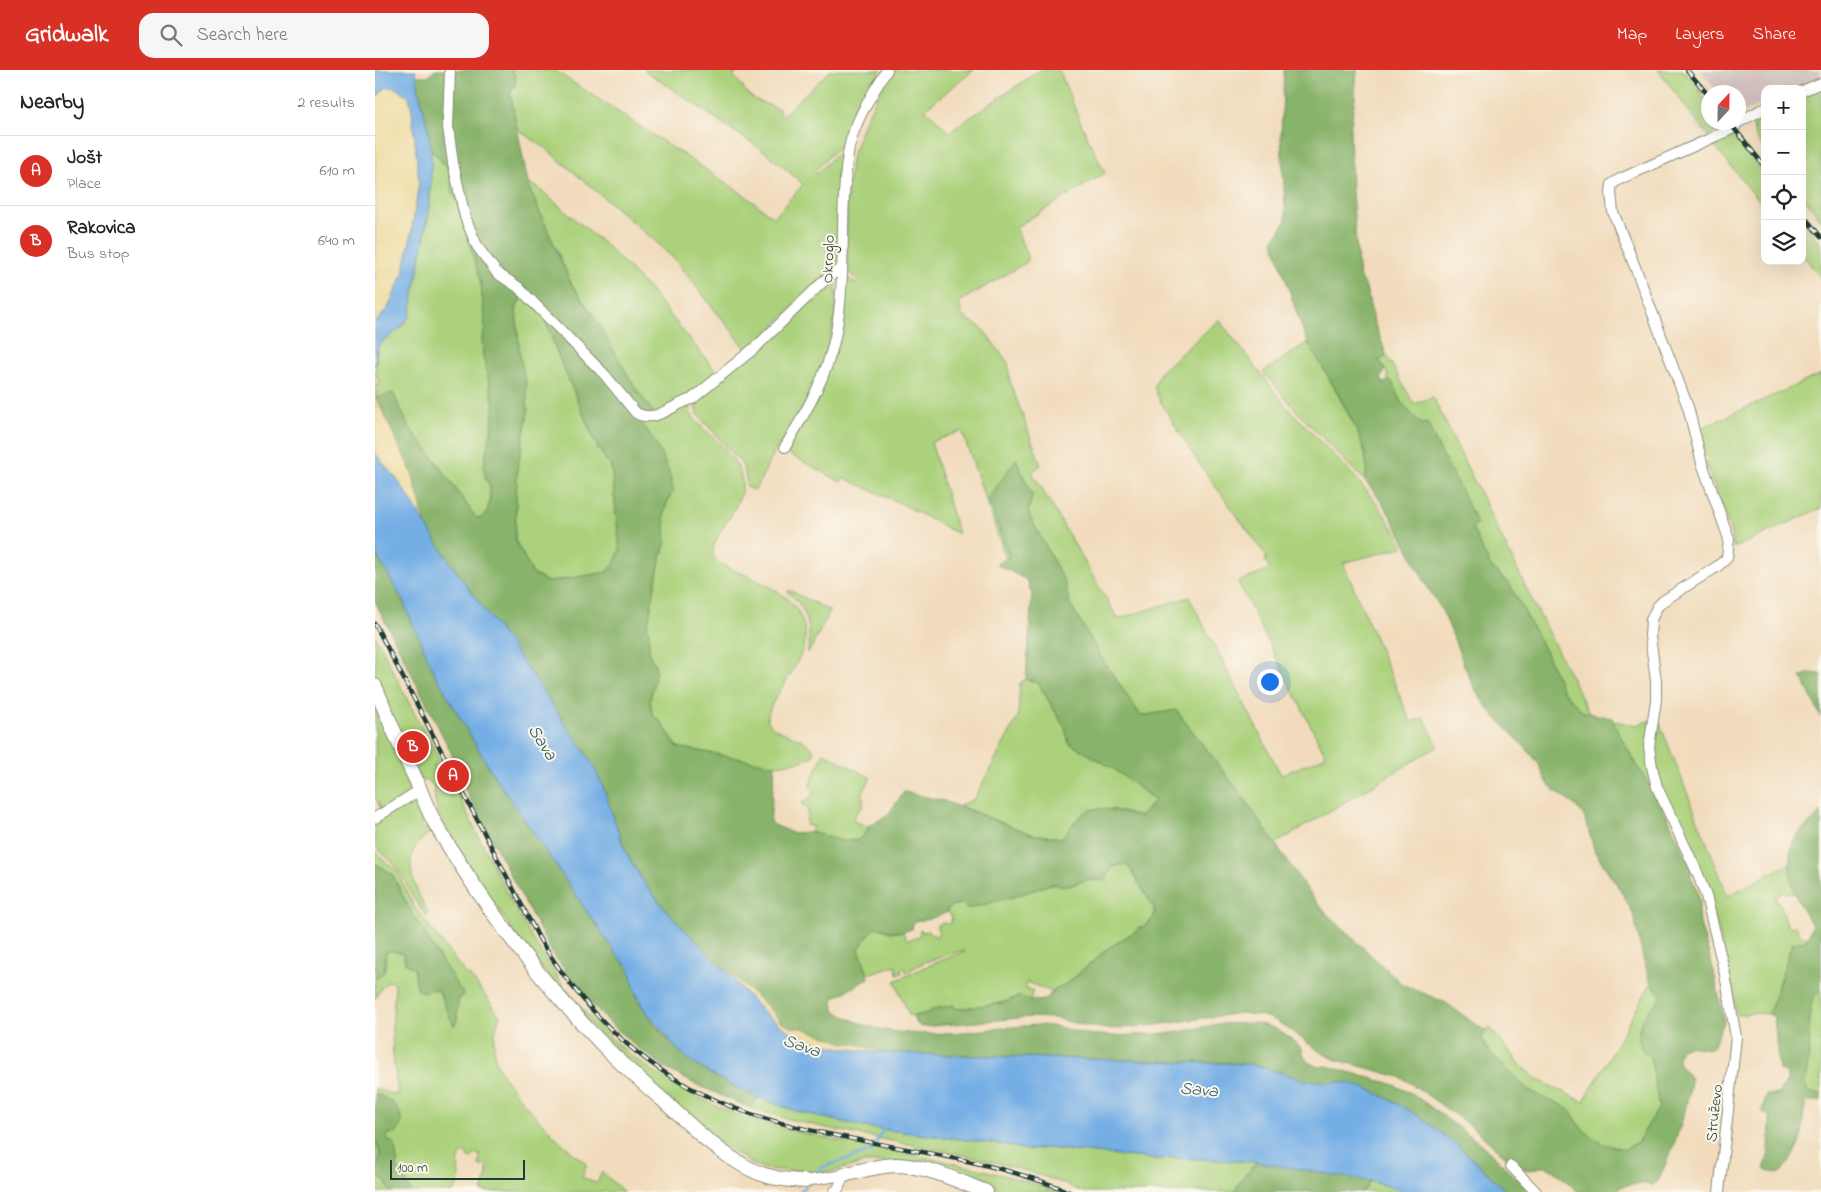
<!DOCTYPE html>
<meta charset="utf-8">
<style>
body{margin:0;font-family:"Indie Flower",sans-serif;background:#f6f6f6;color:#222}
.controls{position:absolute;right:15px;top:15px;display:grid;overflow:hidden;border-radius:10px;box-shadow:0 5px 20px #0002}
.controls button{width:45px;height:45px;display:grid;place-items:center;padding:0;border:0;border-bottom:1px solid #e0e0e0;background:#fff;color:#222;font:25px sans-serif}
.compass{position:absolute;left:1326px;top:15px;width:45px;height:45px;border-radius:50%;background:#fff;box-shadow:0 5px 20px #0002;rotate:22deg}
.scale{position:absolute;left:15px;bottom:12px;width:135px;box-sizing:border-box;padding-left:5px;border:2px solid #1f3d34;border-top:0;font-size:14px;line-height:18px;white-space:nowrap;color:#1f3d34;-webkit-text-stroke:4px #fbf7ec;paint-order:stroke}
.you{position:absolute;left:894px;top:611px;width:18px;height:18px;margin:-12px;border:4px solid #fff;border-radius:50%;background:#1a73e8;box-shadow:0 0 0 8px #1a73e833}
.badge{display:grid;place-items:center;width:32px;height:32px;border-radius:50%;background:#d93025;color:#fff;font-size:16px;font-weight:700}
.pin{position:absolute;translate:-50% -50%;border:2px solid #fff;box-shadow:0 1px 5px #0006}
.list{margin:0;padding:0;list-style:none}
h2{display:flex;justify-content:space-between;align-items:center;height:65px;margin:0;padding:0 20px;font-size:21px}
h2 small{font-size:16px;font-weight:400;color:#767676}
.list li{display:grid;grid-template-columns:32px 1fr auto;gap:15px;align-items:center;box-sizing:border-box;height:70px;padding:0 20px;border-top:1px solid #e0e0e0}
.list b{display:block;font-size:19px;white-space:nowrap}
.list p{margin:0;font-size:16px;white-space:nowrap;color:#767676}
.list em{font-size:16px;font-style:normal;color:#767676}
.icon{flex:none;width:28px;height:28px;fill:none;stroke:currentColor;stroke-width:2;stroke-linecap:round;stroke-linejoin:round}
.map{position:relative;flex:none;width:1446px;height:1122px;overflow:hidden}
header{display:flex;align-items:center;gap:30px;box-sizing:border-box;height:70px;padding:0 25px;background:#d93025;color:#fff}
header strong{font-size:24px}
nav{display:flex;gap:28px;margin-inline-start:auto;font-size:18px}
.search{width:350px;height:45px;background:#f6f6f6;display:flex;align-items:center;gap:12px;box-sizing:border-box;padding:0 18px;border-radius:15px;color:#767676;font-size:19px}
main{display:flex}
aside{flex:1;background:#fff}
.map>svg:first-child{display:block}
.industrial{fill:#d1c0bd}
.green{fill:#abd17b;stroke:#658758}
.forest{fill:#88b36b;stroke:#547850;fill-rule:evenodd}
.sand{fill:#eeda9e;stroke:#868c69}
.water{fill:#74aee5;stroke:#4a768c}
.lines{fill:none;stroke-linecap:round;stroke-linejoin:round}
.stream{stroke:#74aee5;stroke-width:2.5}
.street-casing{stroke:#888c78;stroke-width:12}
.secondary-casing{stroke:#888c78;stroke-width:16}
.street{stroke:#fff;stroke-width:10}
.secondary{stroke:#fff;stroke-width:14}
.rail-casing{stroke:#1f3d34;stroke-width:4.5}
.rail{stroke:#fbf7ec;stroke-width:2.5;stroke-dasharray:8;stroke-linecap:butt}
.labels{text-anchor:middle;stroke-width:4;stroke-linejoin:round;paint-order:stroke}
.street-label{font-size:16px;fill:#1f3d34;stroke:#fbf7ec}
.water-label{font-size:18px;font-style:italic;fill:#395f69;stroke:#fbf7ec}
</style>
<header>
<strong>Gridwalk</strong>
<div class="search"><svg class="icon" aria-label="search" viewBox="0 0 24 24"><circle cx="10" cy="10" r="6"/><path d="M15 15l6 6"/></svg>Search here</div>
<nav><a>Map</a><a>Layers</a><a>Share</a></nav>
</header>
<main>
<aside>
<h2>Nearby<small>2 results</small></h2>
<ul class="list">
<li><span class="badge">A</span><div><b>Jošt</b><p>Place</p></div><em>610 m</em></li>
<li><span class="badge">B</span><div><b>Rakovica</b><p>Bus stop</p></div><em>640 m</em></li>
</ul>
</aside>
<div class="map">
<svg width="1446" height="1122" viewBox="0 0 1446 1122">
<rect width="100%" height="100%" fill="#fbf7ec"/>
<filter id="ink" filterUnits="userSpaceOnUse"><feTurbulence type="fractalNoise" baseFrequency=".02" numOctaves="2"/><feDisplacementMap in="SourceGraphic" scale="10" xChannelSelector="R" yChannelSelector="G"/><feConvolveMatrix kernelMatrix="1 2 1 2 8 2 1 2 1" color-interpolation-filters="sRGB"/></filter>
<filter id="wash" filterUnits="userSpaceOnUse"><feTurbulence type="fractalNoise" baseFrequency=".0096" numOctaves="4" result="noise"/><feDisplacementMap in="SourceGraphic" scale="20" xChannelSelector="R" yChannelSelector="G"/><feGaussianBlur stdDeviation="1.12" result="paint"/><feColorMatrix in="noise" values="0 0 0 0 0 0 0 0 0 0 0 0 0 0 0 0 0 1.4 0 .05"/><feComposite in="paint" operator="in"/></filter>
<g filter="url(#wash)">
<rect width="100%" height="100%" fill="#f1dbbc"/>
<!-- industrial -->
<path class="industrial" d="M1325,0h121v8l-26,11h-30v13l-21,9 -5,-1v-18h-21z"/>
<!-- green -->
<g class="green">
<path d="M136,0h43l189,124 31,24 29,-34 -35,-30 -124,-84h97l-8,6c7,5 10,13 16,19 8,7 21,10 30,14l2,8 50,-47h50l-14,22 -11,22 -12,30 -10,7 -20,21 3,2 16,-17 13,-8 -8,114 -90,88 -75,-93 -19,-18 -109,-92 -28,-19 -7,-37 5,-5v-12z"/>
<path d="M520,0h79l-49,39 24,23 91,-62h19l24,58 22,45 -89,54 12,32 -1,3 -68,40 3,14 20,12 26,35 2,19 31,83 -9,7 86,147 71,-22 92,178 45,-19 -88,-174 32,-12 -5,-10 2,-3 -67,-92 -41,-66 -5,-12 6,-15 59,-52 66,85 69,71 23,28 21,31 5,12 -60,16 68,159 13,-4 14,28 -163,98 -34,-50 -65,-84 -35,6 -40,-59 -32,-55 -4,-19 -37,-70 4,-18 -44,4 21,58 -3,2 -44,-128 -31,11 27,92 -54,-29 -60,-27 -3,4 -54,-29 31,-60 28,-111 2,-4 8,6 2,-2 -8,-8 -3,-11v-64l4,-40 13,-37 17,-32z"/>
<path d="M1283,0h25l25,32 1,20 16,1 4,4 -21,9z"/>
<path d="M1446,15v135l-19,-25v-101z"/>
<path d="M1390,42v37c-11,-13 -19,-27 0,-37z"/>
<path d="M1358,62l32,42v34l-54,-66z"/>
<path d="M56,81l3,1 13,16 5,11 4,17 12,44 10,26 3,18 4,45 -3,8 1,19 11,49 -3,29 -5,18 -2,15 1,9 5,11v13l-3,12 -6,6h-4l-3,-3 -41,-58 -24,-30 -16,-34 -17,5 3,-18 -4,-6 2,-25 4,-7 20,-14 9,-13 20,-107z"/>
<path d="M152,113l11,5 72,61 37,38 72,88 -19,14 -46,24 -18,-24 -43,-74 -22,-32z"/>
<path d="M1427,151l19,23v34l-19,-24z"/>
<path d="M460,208h2l-2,38 -11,45 -15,34 -24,44 -11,14 -19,37 -8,-2 -2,-15 -3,-9 -45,-50 -2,-8 1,-6 130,-118z"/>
<path d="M147,226l20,15 16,44 40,94 13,17 9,84 -6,14 -7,8 -59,10 -15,-8 -18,-34 2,-70 11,-57 -2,-30 -6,-26 -4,-48z"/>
<path d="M933,272l17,28 37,71 6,32 -4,7 -64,-65 -37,-43z"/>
<path d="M1012,286l27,48 19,-7 102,209 54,107 -6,-1 -20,-21 -18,-40 -35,-66 -19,-18 -7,-12 -57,-132 -4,1c-16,-12 -24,-23 -31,-42l-4,-1v-7l-9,-14z"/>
<path d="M1446,304v134l-87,40 -5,-23 -24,-63 4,-3 -2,-4 -4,1 -6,-26z"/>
<path d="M309,334l5,1 2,9 5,7c16,16 43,36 46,60 3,25 -32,56 -29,74 1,4 4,6 7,9 19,9 53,21 68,35 10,8 19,28 17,41 -2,13 -9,24 -15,35 -8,14 -21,29 -23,44 8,18 35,13 47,32l-1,5 -15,6 -23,3 -97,-18 -17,-25 -8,-6 -3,-15 6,-31 -1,-6 -4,-5 -2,-9 -2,-22 13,-68 6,-19 -2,-28 4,-13 5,-8 -24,-59 -9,-12z"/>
<path d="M414,520l41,21 -21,41h-2c6,-20 -1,-47 -19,-59z"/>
<path d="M0,565l42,84 16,28 7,15 -7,4 8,16 8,11 7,-2c34,67 68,144 114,203 55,71 137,118 224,137 88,21 178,30 264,61h-50l-88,-31 -56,2 -31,8 -25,4 -1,-3 -41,-3 -16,-6 -40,-28 -105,-94 -81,-94 -60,-88 -27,-48 -4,-25 -3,-4 -10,-2 -5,-20 3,-8 -6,-12 -5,2 -10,-15 -22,-53z"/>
<path d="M651,609l12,4 27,45 4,15 45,26 41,31 -14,17 -30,-8 -35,11 -14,18 -31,-4 -71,-28 1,-2 5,-1 8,-4 44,-82 2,-34z"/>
<path d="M0,633l36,80 -1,9 -28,19 -7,-14z"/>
<path d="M1283,649l70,177 62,-33 1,15 5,14 -5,2 -9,-3 -7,7 6,8 7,21 7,-1 3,3 -1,4 11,5 -28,40 -11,36 -14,-1 -18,2 -18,-84 -58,-144 -8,-35z"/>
<path d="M1275,650l3,66h-4l-37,-65 24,4z"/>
<path d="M449,683l47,25 -8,14v14l-8,9 -2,6 15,5 -1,5 -9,9 -15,1 -33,-9 3,-5 -7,-2 2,-16 -5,-3v-4l7,-4 4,-7 -5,-5z"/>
<path d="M40,730l5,2 4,18 -4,3 4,7 4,-2 6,3c-38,20 -21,53 -6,82l-2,3 -12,-17 -16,-31 -23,-22v-25z"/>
<path d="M0,780l10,12 11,7 18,38 51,66 2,2 2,-1 31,42c-6,14 -8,31 -4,45 8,27 68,87 91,103l-5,13 15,6 5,-11 22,20h-142l5,-17v-9l-3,-1 -2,2 -3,-2 1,-11h-6l-2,4h-4l-2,-5h-4c-9,14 3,24 -9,39h-42l-5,-9 -1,-6 -7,-7 -4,-24 -1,-3 -6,-3 -1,-4 14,-8 1,-13 -21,-20 -5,-1v-6l16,6h7l-5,-37 -1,-29 3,-43 -3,-4c-9,1 -13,11 -17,18v-22l3,1c2,-3 6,-8 7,-11 2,-7 -2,-10 3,-16l13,1 8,14 5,3 11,22 9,-2 4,1 16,35 3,-5 1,-20 4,-3 1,-3 -28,-43 -27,-45 -16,-32 -17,-11z"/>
<path d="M752,794l27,44v10l-4,4 -43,27 -38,33 -17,10 -25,-10 -2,5 8,4 -3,9 -14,-3 -14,6 -47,6 -1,-3c-7,1 -15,1 -21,4 -8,3 -15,7 -24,5l-14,-34 32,-15 37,-14v-2l-39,12 -19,10 -1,-4 -4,1 1,4 -5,1 -1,-9 -28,9 -9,-25 7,-11 11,-11 12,5h14l2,5 3,3 11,-3 1,-7 3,2 5,-1 9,6 2,-6 -2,-2v-4l5,-2 8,1 2,-7 -5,-5 3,-6 63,-9 38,-13 18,2 17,-6h20l6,-13z"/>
<path d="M1276,913l10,12 -2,4 -14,18 -6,12 12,31 8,47 -22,36 -12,6 -22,-4 -21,-16 -10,-16 -8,-7 -14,-5 -23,-12 -41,-41 -4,-10 3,-7 5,-3 34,41 16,12 44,21z"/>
<path d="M1446,920v105l-13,-3 -3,-8 4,-31 1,-45 4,-11z"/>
<path d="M384,1028l37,13 68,16 135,17 29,6 19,-2 107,11 25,-1 78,4 -15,17 -8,13h-151c-66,-30 -136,-40 -207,-54 -42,-8 -85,-17 -126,-30z"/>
<path d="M0,1070c6,13 5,20 0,34l9,5 7,13h-16z"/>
<path d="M995,1111l37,11h-46l5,-4z"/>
</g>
<!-- forest -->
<g class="forest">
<path d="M60,0h11l3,11 6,-1v-10h56c7,9 6,14 -1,22l19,96 42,95 22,32 43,74 18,24 -17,4c14,15 36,55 36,75l-5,8 -4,13 2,28 -6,19 -13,68 2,3v19l2,9 4,5 1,7 -6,30 3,15 8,6 16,25 98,18 -5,58 22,10 18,-1 33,9 15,-1 9,-9 1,-5 19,-10 17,-24 40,9 87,33 31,4c6,-8 18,-25 28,-28 12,-5 38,4 51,7l14,-17 -41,-31 -45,-26 -4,-15 -27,-45 -12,-4 6,-84 -5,-15 -31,-16 13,-7 -21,-58 28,-40 16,36 -4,18 37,70 4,19 32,55 40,59 35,-6 65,84 70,101 14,17 77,72 44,19 39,28 -3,7 4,10 41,41 23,12 14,5 8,7 10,16 21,15 22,5 12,-6 22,-36 -8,-47 -2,-5 -5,-2c-10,-16 -5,-32 7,-45 4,-4 8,-7 10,-13l-10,-12 -8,-25 -9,-42 -11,-22 -28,-42 -11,-36c-9,-14 -23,-19 -34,-30 -7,-8 -8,-18 -14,-26 -19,-24 -42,-40 -58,-66 -14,-24 -21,-51 -33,-77 -4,-10 -11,-19 -17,-29 -20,-37 -35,-77 -64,-108 15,-31 -41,-108 -56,-138 -5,-9 -7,-19 -11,-28 -8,-25 -16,-49 -24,-73l13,-20 -5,-83 3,-68h73l-2,27 -5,33 2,63 6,75 2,10 6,10 8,34 13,34 -8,4 6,10 -4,8 2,5 9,-2c7,20 15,31 31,43l4,-1c15,34 35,66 50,101l-5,4 19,39 19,18 35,66 18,40 20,21 29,6 8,18 29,50h4l40,85 -3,5 6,10 4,16 -2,15 16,55 10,50 -11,25 -2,2 -23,-3 -7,3 -3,6v8l12,14 1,4c-5,36 -18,67 -33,100l-5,4c-11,-2 -28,-2 -37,5v2h-38l-18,-17 -13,-8h-7l-9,3 -7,-1 -9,-4 -43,-38 -60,-43 -12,-7 -66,-18 -12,-6 -45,-32 -13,-5 -23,-3 -93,13 -40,3 -25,-4 -29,-7 -24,-1 -108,10 -6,-4 -3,-7 14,-2 7,-5 20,-4 2,4 46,-6 18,-7 10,4 10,1 7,-3 5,-6 17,-10 38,-33 43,-27 5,-8 -1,-6 -27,-44 -15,3 -6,13h-20l-17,6 -18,-2 -38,13 -46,12 -5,-6 -12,3 -4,7 -23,8 -5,-1 -5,3 -1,6c-13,5 -22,3 -35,-2l-11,11 -7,11 10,29 -36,21 1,11c62,40 138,18 206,15l18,2 28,7 27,2 60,-3 45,-9 38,-1 18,5 18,11 10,10 2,7 7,8 7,3 9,-1 65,18 21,10 68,50 50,48h-24c-47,-46 -97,-93 -164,-109 -6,-2 -12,0 -19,0 -6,-1 -13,-2 -19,-3 -24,-6 -45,-15 -70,-17l-350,-10 -28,-9 -13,-1 -42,-15 -12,-1 -9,-5 -15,-17 -36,-30 -49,-48 -32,-38 -16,-24 -8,-16 -24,-67 -9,-16 -41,-64 -105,-145 -20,-31 -14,-53 -36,-75 17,-5 16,34 24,30 41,58 3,3h4l6,-6 3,-12v-13l-5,-11 -1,-9 2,-15 5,-18 3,-29 -11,-49 -1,-19 3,-8 -4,-45 -22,-78 -7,-16v-11l-5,-11 -13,-16 -3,-1 -3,-22 -12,-53h13zM147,226l20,15 16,44 40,94 13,17 9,84 -6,14 -7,8 -59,10 -15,-8 -18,-34 2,-70 11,-57 -2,-30 -6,-26 -4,-48z"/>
<path d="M0,482l27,47 34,77 55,95 126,184c19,17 12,31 25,51 16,25 39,50 65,66 16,10 35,16 52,26l-9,10 -57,-25 -24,-13 -35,-25 -26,-24 -20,-21 -36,-47 -84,-158 -17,-43 -76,-151z"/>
<path d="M1437,603l9,1v43l-20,-41z"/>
<path d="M1446,742v178l-7,7 -4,11 -1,45 -4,31 3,8 13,3v6h-14c-5,10 -3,21 -5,32 -3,16 -12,29 -23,41l-15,-5 5,-16 1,-36 -8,-6 4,-16 13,-1 8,-13v-7l-8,-4 -5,-53 -5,-3 23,-71 14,-2 6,-15c-4,-10 -12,-18 -15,-28 -7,-17 -12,-44 -1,-61 7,-9 17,-16 25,-25z"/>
<path d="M0,793l17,11 16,32 27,45 28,43 -1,3 -4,3 -1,20 -3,6 -16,-36 -4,-1 -12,3 -5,-3 -3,-20 -9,-6 -1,-9 -3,-2 -13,-1 -2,2 -2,19 -6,6 -3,-1z"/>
<path d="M0,1024c18,4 34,21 22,39h-8l-3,3 2,4 5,3 2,3 3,24c7,6 8,14 13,22h-20l-7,-12 -6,-2 -3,-4 5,-16v-8l-5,-10z"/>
<path d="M882,1092l113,19 -4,7 -5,4h-127l8,-13z"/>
</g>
<!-- sand -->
<g class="sand">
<path d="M12,17l9,1 13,9 3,13 7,73 -9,59 -7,32 -15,34 -13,15v-223l6,-8z"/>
<path d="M0,304l4,6 -3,18 36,75 14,53 -28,-45 -23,-28z"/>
<path d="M344,894l47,41 15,17 9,5 12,1 42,15 13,1 28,9c-22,-3 -46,-3 -68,-10 -42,-12 -70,-48 -98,-79z"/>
</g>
<!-- water -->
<g class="water">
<path d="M0,0h41c2,28 14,54 15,82 2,56 -12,108 -21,163l-9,13 -20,14 -4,7 -2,17v-43l13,-15 15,-34 7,-32 9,-59 -7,-73 -3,-13 -13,-9 -9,-1 -6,5 -6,8z"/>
<path d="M0,383c7,10 16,19 24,29 17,24 31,51 48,76 37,53 78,103 112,157 15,22 34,45 43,70 11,26 17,57 31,80 23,40 55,67 86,99 24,24 44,54 75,70 28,14 60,15 91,19l364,11c20,4 38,12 58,16 15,3 32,0 46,4 65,22 106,62 154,108h-100l-37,-11 -113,-19 -78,-4 -25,1 -107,-11 -19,2 -29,-6 -135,-17 -68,-16 -37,-13 -43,-21 -23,-14 -16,-14 -35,-43 -8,-18 -5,-21 -12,-12 -126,-184 -55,-95 -34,-77 -27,-47z"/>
</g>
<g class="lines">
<!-- stream -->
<g class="stream">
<path d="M440,1106l8,-9 49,-16 13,-25"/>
<path d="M425,1122l6,-6"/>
</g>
</g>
</g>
<g filter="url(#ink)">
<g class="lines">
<!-- street casing -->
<g class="street-casing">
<g id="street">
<path d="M75,0l-2,57 5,36 12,54 12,29 20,27 21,14 87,88 31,38c20,11 37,-9 56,-14l65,-53 72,-70 13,-7"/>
<path d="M1427,21l19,-8"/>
<path d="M1364,52l26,-14"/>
<path d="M410,377c20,-34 42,-70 50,-110 13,-62 3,-126 14,-189 6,-28 23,-54 38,-78"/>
<path d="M0,748l45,-28"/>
<path d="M1136,1096l25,26"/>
<path d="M430,1111l39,-6"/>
<path d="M459,1122l4,-3 6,-14"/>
<path d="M1344,1122l17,-155 -11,-63 -19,-78 -9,-24 -40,-85 -5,-20 -3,-20 7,-47v-19l-6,-45 1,-16 6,-13 6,-6 55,-35 9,-8 2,-19 -27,-76 -14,-56 -51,-135 -24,-60 -2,-20 1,-8 8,-5 114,-51 4,-6"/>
</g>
</g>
<!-- secondary casing -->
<g class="secondary-casing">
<g id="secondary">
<path d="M0,616c13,32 26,63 41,94 6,15 12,31 20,45 46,78 103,155 167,220 19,20 40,38 61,56 26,24 53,51 86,68 17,9 35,11 55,12"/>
<path d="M469,1105c17,-4 35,-10 53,-10 31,1 61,16 89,27"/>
</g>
</g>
<!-- street -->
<use href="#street" class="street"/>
<!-- secondary -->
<use href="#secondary" class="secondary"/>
<!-- rail casing -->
<g class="rail-casing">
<g id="rail">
<path d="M1312,0l22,26"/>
<path d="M1354,52l36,45"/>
<path d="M1427,144l19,23"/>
<path d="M0,554l165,316c49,78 109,136 197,169 53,20 113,29 169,40 56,10 110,21 164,43"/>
</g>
</g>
<!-- rail -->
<use href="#rail" class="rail"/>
</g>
</g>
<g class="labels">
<!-- street labels -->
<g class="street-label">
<text transform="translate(452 189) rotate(-88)" y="6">Okroglo</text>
<text transform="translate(1338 1043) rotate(-84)" y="6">Struževo</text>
</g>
<!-- water labels -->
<g class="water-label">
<text transform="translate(168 672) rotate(57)" y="6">Sava</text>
<text transform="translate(427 975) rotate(19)" y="6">Sava</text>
<text transform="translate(824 1019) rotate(5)" y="6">Sava</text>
</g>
</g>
</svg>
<div class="controls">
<button>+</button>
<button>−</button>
<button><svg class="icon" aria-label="locate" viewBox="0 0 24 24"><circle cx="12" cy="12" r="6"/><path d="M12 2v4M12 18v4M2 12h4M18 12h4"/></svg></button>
<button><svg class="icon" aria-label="layers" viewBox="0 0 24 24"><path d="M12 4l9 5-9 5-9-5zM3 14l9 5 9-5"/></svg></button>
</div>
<svg class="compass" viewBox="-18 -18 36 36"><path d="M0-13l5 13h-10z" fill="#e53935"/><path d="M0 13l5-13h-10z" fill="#767676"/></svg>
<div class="scale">100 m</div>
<div class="you"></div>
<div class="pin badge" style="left:78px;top:706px">A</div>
<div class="pin badge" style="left:38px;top:677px">B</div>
</div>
</main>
